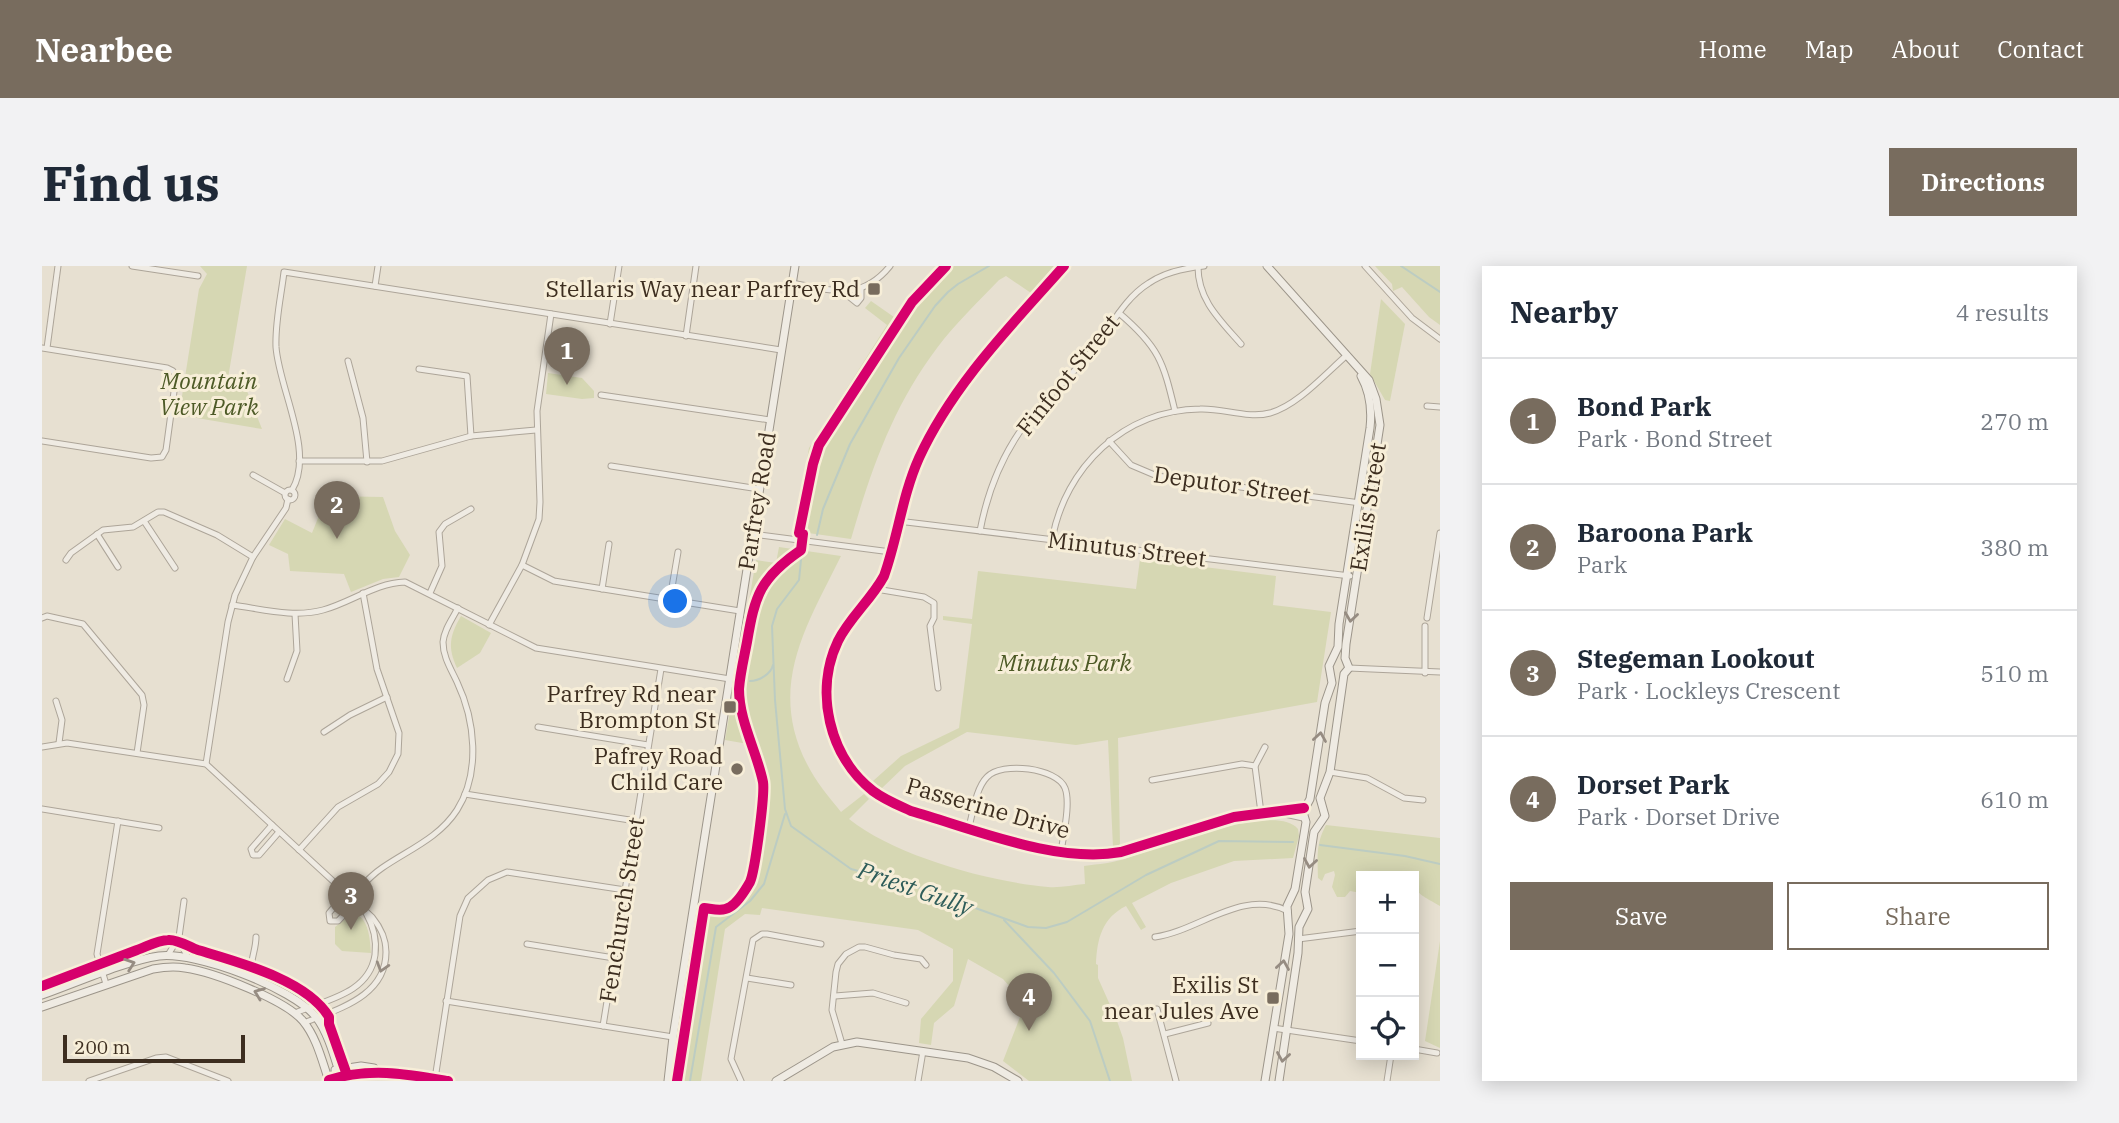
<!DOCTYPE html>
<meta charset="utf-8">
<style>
body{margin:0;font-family:"IBM Plex Serif",serif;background:#f2f2f3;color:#1f2937}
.controls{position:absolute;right:21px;bottom:21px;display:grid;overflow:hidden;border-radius:0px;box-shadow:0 4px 18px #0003}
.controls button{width:63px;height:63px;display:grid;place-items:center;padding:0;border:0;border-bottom:2px solid #e0e1e3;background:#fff;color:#1f2937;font:35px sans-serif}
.scale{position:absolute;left:21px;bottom:18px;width:182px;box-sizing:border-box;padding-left:7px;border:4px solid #3d2e20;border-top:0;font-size:19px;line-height:24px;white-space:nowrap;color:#3d2e20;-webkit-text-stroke:5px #f7eed8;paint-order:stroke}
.you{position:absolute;left:634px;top:336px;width:24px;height:24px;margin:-18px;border:5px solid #fff;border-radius:50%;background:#1a73e8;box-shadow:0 0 0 10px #1a73e833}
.badge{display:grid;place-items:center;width:46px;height:46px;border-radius:50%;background:#786c5e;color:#fff;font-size:23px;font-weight:700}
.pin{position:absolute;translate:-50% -58px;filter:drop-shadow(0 2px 4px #0008)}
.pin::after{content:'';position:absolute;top:37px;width:24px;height:21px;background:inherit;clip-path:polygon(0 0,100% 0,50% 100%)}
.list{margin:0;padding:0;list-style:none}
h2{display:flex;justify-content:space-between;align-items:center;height:91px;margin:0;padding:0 28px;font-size:30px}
h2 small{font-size:23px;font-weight:400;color:#747a83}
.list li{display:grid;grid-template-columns:46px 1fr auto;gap:21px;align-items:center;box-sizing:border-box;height:126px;padding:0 28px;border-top:2px solid #e0e1e3}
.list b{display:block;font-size:26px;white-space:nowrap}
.list p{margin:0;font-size:23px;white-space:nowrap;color:#747a83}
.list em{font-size:23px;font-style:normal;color:#747a83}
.actions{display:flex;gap:14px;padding:21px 28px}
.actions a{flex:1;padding:16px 0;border:2px solid #786c5e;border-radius:0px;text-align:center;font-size:24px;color:#786c5e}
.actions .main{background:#786c5e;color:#fff}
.icon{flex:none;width:38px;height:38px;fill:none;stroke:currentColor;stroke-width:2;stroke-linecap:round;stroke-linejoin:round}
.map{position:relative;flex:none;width:1398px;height:815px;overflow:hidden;border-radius:0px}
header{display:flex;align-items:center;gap:42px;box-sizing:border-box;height:98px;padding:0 35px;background:#786c5e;color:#fff}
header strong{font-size:33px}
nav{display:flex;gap:38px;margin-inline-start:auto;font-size:24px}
.intro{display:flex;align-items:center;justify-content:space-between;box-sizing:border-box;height:168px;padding:0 42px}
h1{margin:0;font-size:49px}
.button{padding:18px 32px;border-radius:0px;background:#786c5e;color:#fff;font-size:24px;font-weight:700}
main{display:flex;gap:42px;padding:0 42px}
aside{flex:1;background:#fff;border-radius:0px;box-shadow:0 4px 18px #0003}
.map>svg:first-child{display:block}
.green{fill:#d6d7b3}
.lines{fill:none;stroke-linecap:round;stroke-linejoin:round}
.stream{stroke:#bcccc2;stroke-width:2}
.street-casing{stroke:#ada599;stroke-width:7}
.secondary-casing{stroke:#9c958a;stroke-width:9}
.street{stroke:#efebe3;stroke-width:5}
.secondary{stroke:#efebe3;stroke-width:7}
.cycleway-casing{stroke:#f7eed8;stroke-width:15}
.cycleway{stroke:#d6006c;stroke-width:10}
.oneway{stroke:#968c82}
.poi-dot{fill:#786c5e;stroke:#f7eed8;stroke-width:2.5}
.labels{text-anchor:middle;stroke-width:6;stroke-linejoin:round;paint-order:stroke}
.poi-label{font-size:23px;fill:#3d2e20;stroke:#f7eed8;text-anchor:end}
.street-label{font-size:23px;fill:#3d2e20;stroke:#f7eed8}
.park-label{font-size:23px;font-style:italic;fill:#4d5a26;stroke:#f7eed8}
.water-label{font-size:24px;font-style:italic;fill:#2f5d5a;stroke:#f7eed8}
</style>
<header>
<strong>Nearbee</strong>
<nav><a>Home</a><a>Map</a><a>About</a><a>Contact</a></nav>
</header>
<div class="intro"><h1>Find us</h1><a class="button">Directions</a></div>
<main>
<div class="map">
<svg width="1398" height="815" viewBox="0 0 1398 815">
<rect width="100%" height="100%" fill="#e7e0d1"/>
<!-- green -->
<g class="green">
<path d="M158,0h47l-19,112 19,13 15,38 -83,-14 20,-126 8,-15z"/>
<path d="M896,0h116l-23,27 -25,-17 -7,4c-21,22 -44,44 -62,68 -44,58 -66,122 -86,191l-57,-8 15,-83 78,-123 -22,-17 6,-7 23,16z"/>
<path d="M1333,0h65v59l-11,-8 -27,-30 -9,4 -1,-7z"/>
<path d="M1339,33l24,25 -15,77 -5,-1 -15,-26z"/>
<path d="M506,107l34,5 12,13v7l-12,1 -36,-5z"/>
<path d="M285,230l56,1 12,34 15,24 -11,22 -16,2 -32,13 -7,-18 -54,-3 -2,-17 -19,-9 16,-26 27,14z"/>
<path d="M737,281l62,9c-34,69 -74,130 -34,208 9,18 22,33 34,48l23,-18 5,5 -20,20c46,37 141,63 199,68 12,1 25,-2 37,-3l-1,-18c15,-2 29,-3 43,-8 31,-9 148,-57 171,-29l1,7 -6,22 -59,3 -63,22 -39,20 14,24 -5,3 -15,-24c-24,12 -29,33 -30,58l2,1v13l17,38 30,-7 2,5 -30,7 6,17 9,43h-103l-26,-20 22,-57 -22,-25 -35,-20 -14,47 -20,17 -3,22 -12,-2 2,-24 32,-38v-32l-35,-19 -156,-22 -2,7 -15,-1 -20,15 -24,152h-31l29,-178 24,3 22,-25 14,-86 -11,-51 -23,-4 31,-180 20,3z"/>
<path d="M1098,293l136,17 -3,29 58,7 -14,90 -199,36 2,107 -7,2 -5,-107 -32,5 -109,-13 -62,34 -24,23 -8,-8 28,-25 58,-28 13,-104 -29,-4v-4l29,3 6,-48 158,18z"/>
<path d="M419,350l30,17 -11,20 -23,15c-10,-21 -7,-33 4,-52z"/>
<path d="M1284,559l114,13v68c-14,-9 -28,-11 -25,-31l-11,-1 -2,2h-41v17l-11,-2 -5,6h-8l-5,-10 3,-12 -1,-4 -9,3 -3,7 -4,-3c0,-19 -3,-33 8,-53z"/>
<path d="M311,647c16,4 17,26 18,40l-29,-2 -7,-7v-17z"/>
<path d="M1398,675v107l-15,-7z"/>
</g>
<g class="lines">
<!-- stream -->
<g class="stream">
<path d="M1359,0l39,26"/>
<path d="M775,269l6,-26 27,-65 49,-86 36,-52 13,-14 10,-8 31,-18"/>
<path d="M759,294l-2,20 -22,29 -5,17 3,74 10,109 6,17 60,43 66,18 111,40 18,1 21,-6 79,-47 73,-34 74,1"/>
<path d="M708,415c9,0 21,-7 23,-16"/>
<path d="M1278,579l85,11 35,8"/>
<path d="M962,654l50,53 36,48 20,60"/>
<path d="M648,815l26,-154 34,-26 14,-17 21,-70"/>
</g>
<!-- street casing -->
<g class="street-casing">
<g id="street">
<path d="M90,0l66,10"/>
<path d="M1022,0c-53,60 -111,118 -145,192 -17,38 -21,79 -35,118 -13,24 -34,41 -46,65 -24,50 -9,116 35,150 12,9 25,14 38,20 63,18 146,53 210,41l113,-35 70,-9"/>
<path d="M1323,0l47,52 28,21"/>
<path d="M1156,1c0,33 22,53 43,77"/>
<path d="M750,17c39,7 69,19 98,-17"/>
<path d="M333,20l3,-20"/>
<path d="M800,25l15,12 4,-5v-9"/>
<path d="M1077,47c40,34 44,48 56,98"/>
<path d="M568,58l9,-58"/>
<path d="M644,70l10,-70"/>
<path d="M0,82l125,20 6,3 3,6 -10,73 -4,7 -11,1 -109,-17"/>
<path d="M5,82l11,-82"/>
<path d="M306,95l15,57 4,44"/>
<path d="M377,103l48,7 4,60"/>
<path d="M559,129l169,25"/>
<path d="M1385,140l13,1"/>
<path d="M1067,175l22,24 26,11 211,28"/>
<path d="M257,195h83l89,-25 65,-6"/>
<path d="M569,200l148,23"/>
<path d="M211,209l32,18"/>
<path d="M250,224c23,-38 -13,-101 -16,-143 -1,-25 5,-50 8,-75l497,78"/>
<circle cx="248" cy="229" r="5"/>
<path d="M102,255l31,47"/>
<path d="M856,255l452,55"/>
<path d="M938,265c9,-48 27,-88 59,-124 17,-19 36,-35 52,-55 19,-23 32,-53 58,-69 16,-11 36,-15 55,-17"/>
<path d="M55,268l21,33"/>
<path d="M711,268l138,18"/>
<path d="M1010,274c13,-73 72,-130 148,-131 23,-1 48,10 70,4 27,-7 55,-39 77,-58"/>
<path d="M24,294l5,-7 32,-23 30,-3 25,-15h6l53,23 36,22"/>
<path d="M480,299l32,16 12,2 174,28"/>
<path d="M560,323l7,-45"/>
<path d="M834,323l48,8 10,6v15l-4,8 8,62"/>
<path d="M388,327l12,-27 -3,-34 6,-8 26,-15"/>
<path d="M628,333l8,-47"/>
<path d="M190,339c30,4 62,13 91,5 29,-8 52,-27 82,-28l131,66 194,31"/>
<path d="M0,352l5,-2 36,8 59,71 2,10 -7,48"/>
<path d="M1385,352l13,-85"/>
<path d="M447,359l33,-60 17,-46 1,-17 -3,-91 14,-97"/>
<path d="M1307,402l91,4"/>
<path d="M1383,407v-47"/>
<path d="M245,413l10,-28 -2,-37"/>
<path d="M14,435l6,19 -3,23"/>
<path d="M496,461l110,18"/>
<path d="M282,466l26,-17 37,-18"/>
<path d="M0,481l25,-4 139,21 166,153c9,11 14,21 14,35 0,45 -49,57 -82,71"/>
<path d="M164,498l22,-142 7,-27 18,-38 33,-49 2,-9"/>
<path d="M1288,506l37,6 37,20 19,2"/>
<path d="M1110,514l90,-16 13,2"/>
<path d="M423,528l171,27"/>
<path d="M0,543l117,19"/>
<path d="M1219,547l-6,-47 10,-19"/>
<path d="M1243,548l18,4"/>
<path d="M230,559l-21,24 2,6h6l20,-23"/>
<path d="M927,561c4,-15 7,-39 18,-50 15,-16 70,-9 78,11 6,15 -2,48 -4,65"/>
<path d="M257,584l39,-43 40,-23 11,-12 9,-18 1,-21 -22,-64 -14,-76"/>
<path d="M304,627l-17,20 1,8h8l18,-19"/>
<path d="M309,631c10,-10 19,-21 31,-29 26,-18 57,-30 75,-58 24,-38 18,-90 0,-128 -6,-13 -14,-25 -14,-40 1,-12 9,-23 15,-34"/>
<path d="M1113,671c44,-6 87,-49 133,-26"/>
<path d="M1256,673l63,-8"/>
<path d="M137,674l8,16"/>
<path d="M485,678l87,14"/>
<path d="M126,689l11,-18 5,-36"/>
<path d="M211,712c-5,-15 3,-26 3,-41"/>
<path d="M705,712l44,7"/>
<path d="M64,718l-9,-30 21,-133"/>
<path d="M793,730l38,-3 33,10"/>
<path d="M404,735l227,36"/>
<path d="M1115,743l19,72"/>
<path d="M253,747c30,-13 74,-19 80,-58 2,-15 -1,-28 -9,-42"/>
<path d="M561,760l58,-357"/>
<path d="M1231,762l88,13"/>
<path d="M1123,768l43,-11"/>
<path d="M800,778l-10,-34 4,-38 2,-8 8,-10 13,-7h6l29,8 27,4 5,6"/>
<path d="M1372,783l23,4"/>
<path d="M393,813l25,-163 8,-18 20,-18 19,-8 118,18"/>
<path d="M47,815l67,-23 10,-1 62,24"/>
<path d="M699,815l-10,-22 22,-119 9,-6h5l54,10"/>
<path d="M876,815l5,-30"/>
<path d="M1345,815l4,-26"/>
</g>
</g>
<!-- secondary casing -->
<g class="secondary-casing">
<g id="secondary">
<path d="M1225,0l102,114 7,19 4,26 -34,219 -1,14 4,10 -5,6 -14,98 -10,26 5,18 -11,16 -9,60 3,17 -9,18 -1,26 -19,128"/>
<path d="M0,729c34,-12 83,-34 117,-39 36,-5 134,32 157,61 13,17 19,43 26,64"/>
<path d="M0,741l111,-38c11,-2 21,-3 32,-1 29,4 100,32 118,53 14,17 19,40 26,60"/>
<path d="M293,804l26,-4 13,2"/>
<path d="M294,811c38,-10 74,-2 112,4"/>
<path d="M626,815l5,-44 122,-771"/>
<path d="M734,815l57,-34 24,-5 111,16 26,9 24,14"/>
<path d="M1223,815l24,-147 -2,-28 8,-17 11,-67 -3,-10 7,-13 15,-96 7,-20 -3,-17 9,-19 1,-23 31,-196c2,-18 0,-36 -9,-52"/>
</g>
</g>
<!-- street -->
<use href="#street" class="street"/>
<!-- secondary -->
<use href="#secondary" class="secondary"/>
<!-- cycleway casing -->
<g class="cycleway-casing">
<g id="cycleway">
<path d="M1022,0c-53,60 -111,118 -145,192 -17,38 -21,79 -35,118 -13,24 -34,41 -46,65 -24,50 -9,116 35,150 12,9 25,14 38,20 63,18 146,53 210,41l113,-35 70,-9"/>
<path d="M0,720c32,-12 63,-24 95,-36 9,-3 21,-10 31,-10 10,-1 21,7 30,10 40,12 109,30 131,67v7l18,51"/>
<path d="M287,814c41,-13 78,-6 119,1"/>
<path d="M635,815l27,-173c9,1 18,4 26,-1 7,-4 16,-18 20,-25 5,-11 15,-87 13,-100 -6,-30 -24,-61 -24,-93 1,-15 5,-31 8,-47 8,-47 13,-64 54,-92l2,-16 -4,-1 14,-69 6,-19 93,-143 34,-36"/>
</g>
</g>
<!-- cycleway -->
<use href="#cycleway" class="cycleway"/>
</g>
<!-- one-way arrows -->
<defs><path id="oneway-chevron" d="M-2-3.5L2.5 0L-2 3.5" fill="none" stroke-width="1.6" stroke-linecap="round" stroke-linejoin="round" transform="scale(1.75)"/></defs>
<g class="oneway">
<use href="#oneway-chevron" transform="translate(1309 351) rotate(98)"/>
<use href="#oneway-chevron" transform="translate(1278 471) rotate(-81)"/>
<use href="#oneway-chevron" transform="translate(1268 597) rotate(99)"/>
<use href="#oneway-chevron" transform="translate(88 698) rotate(-19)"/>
<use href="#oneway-chevron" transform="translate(1241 699) rotate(-81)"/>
<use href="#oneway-chevron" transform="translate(340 701) rotate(107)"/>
<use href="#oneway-chevron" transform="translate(217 727) rotate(-159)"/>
<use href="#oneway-chevron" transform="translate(1241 791) rotate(99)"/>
</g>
<!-- markers -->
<g class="poi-dot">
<rect x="825" y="16" width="14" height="14" rx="3.5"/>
<rect x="681" y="434" width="14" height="14" rx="3.5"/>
<circle cx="695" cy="503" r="7"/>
<rect x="1224" y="725" width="14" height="14" rx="3.5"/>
</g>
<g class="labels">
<!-- poi labels -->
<g class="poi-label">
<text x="818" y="31">Stellaris Way near Parfrey Rd</text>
<text x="674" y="436">Parfrey Rd near<tspan x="674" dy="26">Brompton St</tspan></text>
<text x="681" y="498">Pafrey Road<tspan x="681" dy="26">Child Care</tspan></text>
<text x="1217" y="727">Exilis St<tspan x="1217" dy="26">near Jules Ave</tspan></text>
</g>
<!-- street labels -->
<g class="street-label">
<text transform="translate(1026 109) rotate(-51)" y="8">Finfoot Street</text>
<text transform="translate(1190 219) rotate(8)" y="8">Deputor Street</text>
<text transform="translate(715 235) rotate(-81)" y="8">Parfrey Road</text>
<text transform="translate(1326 241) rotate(-81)" y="8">Exilis Street</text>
<text transform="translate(1085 283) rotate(7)" y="8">Minutus Street</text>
<text transform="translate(946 542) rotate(16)" y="8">Passerine Drive</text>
<text transform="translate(580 644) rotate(-81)" y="8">Fenchurch Street</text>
</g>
<!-- park labels -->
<g class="park-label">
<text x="167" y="123">Mountain<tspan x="167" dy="26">View Park</tspan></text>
<text x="1023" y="405">Minutus Park</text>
</g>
<!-- water labels -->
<g class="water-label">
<text transform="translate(873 623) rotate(19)" y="8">Priest Gully</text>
</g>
</g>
</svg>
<div class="controls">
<button>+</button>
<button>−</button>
<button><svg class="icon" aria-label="locate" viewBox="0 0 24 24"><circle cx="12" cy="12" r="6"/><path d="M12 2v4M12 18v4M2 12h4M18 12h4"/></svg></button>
</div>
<div class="scale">200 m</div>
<div class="you"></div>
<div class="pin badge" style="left:525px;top:119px">1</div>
<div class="pin badge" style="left:295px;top:273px">2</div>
<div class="pin badge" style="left:309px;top:664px">3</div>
<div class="pin badge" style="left:987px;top:765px">4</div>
</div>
<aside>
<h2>Nearby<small>4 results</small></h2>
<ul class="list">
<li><span class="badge">1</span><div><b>Bond Park</b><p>Park · Bond Street</p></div><em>270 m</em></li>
<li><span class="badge">2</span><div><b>Baroona Park</b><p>Park</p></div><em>380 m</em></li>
<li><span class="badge">3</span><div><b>Stegeman Lookout</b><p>Park · Lockleys Crescent</p></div><em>510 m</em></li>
<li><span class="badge">4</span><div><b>Dorset Park</b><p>Park · Dorset Drive</p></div><em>610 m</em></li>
</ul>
<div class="actions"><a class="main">Save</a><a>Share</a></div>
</aside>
</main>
